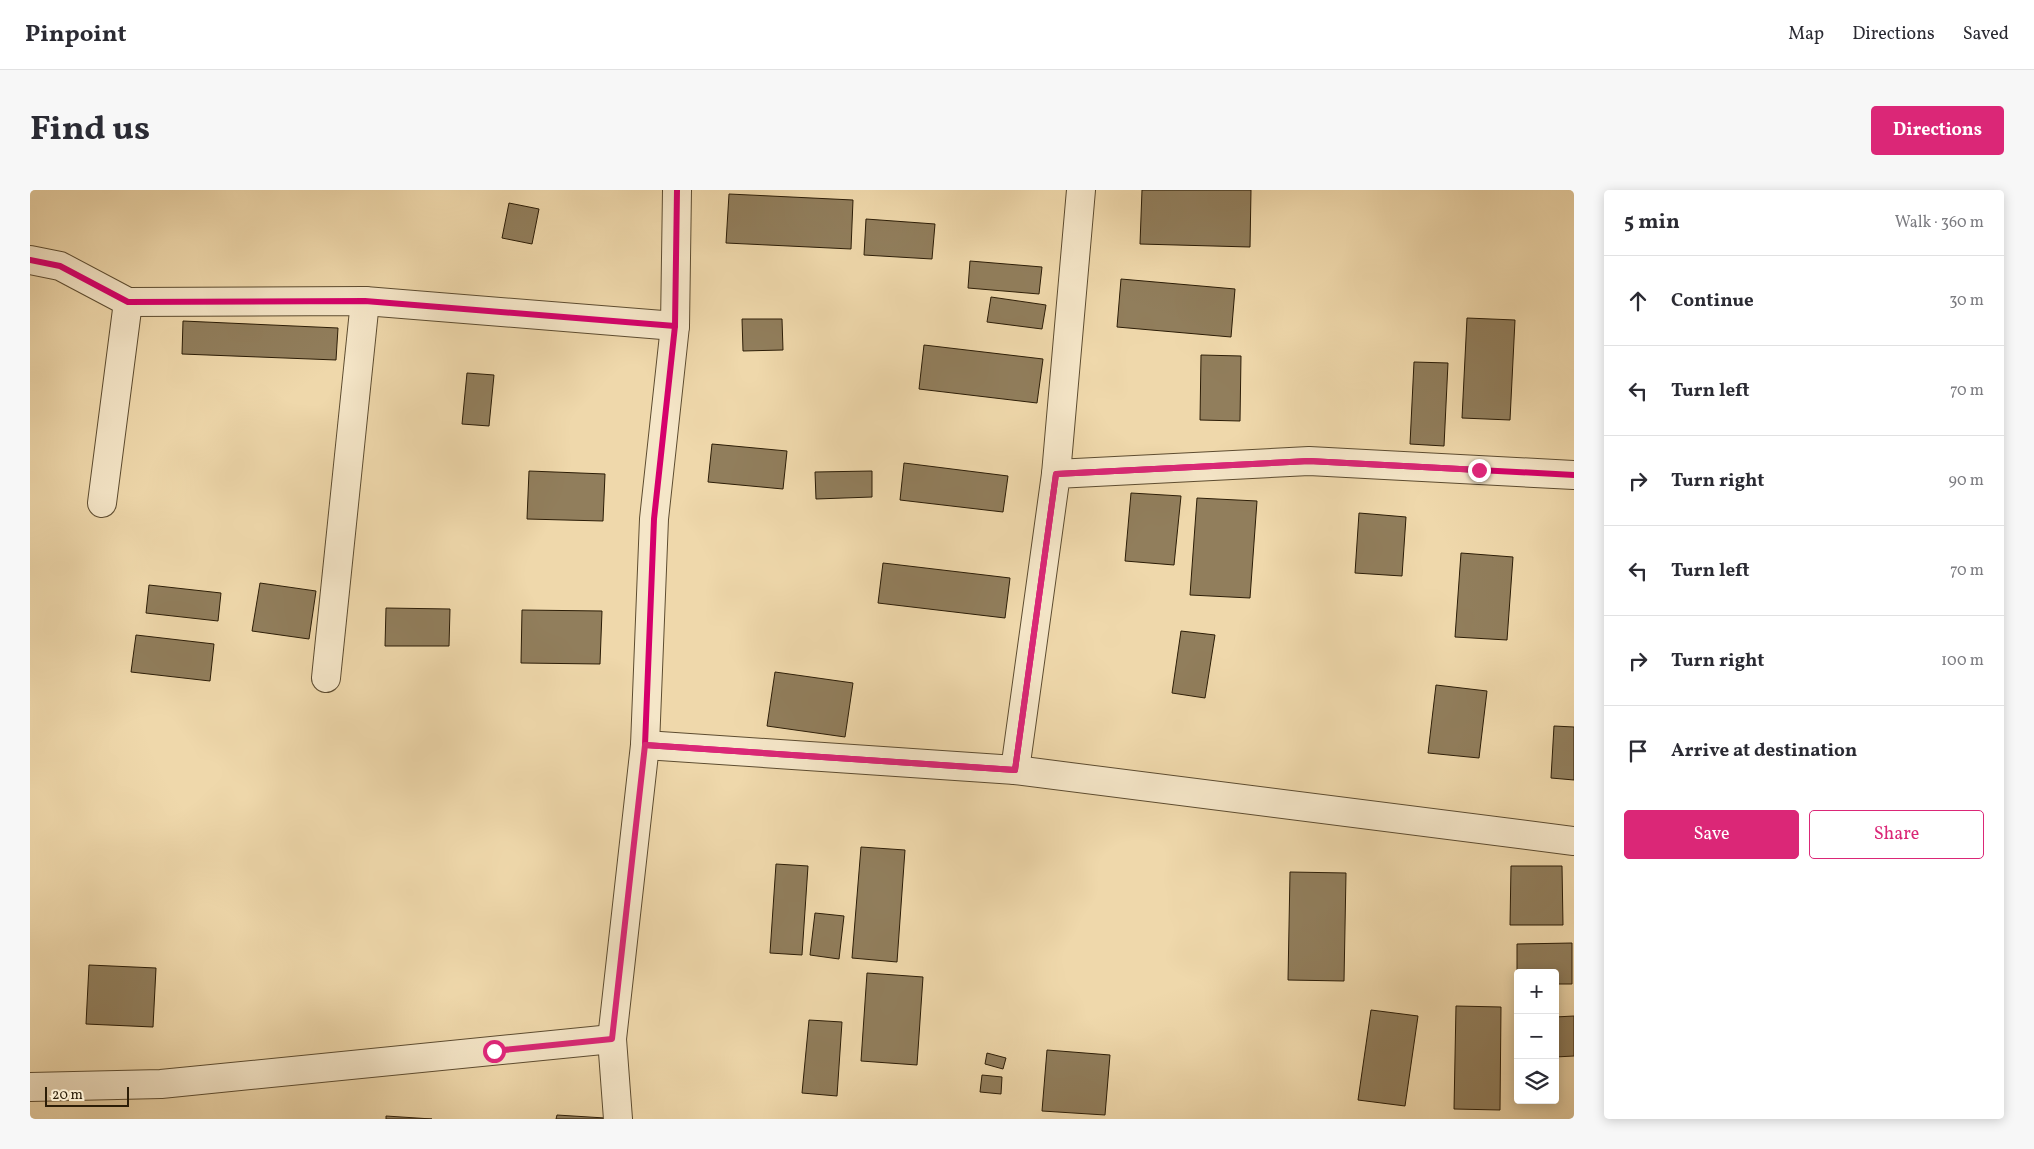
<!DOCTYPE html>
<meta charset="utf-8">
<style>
body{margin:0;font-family:Vollkorn,serif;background:#f7f7f7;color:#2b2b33}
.controls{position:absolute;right:15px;bottom:15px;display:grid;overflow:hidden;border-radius:5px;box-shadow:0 2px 12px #0003}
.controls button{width:45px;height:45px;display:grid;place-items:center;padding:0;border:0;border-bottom:1px solid #e1e1e2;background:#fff;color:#2b2b33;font:25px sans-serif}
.scale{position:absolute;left:15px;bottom:12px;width:84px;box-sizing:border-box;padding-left:5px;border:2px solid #2c1d07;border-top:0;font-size:14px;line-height:18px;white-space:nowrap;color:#2c1d07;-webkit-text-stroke:4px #f5e6c8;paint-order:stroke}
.stop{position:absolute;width:15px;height:15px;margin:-11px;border:4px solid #db2777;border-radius:50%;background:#fff}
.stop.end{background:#db2777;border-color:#fff;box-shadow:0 1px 5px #0008}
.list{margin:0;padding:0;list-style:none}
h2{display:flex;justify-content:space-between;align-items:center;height:65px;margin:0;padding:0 20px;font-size:21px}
h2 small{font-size:16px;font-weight:400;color:#7c7c81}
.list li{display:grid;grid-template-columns:32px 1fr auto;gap:15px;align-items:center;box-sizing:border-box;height:90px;padding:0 20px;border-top:1px solid #e1e1e2}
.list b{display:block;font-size:19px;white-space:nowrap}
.list em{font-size:16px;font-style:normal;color:#7c7c81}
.actions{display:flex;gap:10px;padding:15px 20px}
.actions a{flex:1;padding:11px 0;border:1px solid #db2777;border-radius:5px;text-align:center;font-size:18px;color:#db2777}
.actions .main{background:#db2777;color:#fff}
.icon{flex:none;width:28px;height:28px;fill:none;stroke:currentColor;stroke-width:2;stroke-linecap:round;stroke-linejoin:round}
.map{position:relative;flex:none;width:1544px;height:929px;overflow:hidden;border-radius:5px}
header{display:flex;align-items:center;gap:30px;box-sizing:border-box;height:70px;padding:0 25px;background:#fff;border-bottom:1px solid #e1e1e2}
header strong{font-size:24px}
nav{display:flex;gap:28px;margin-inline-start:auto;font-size:18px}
.intro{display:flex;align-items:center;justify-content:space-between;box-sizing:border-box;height:120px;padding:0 30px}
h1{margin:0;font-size:35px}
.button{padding:12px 22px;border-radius:5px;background:#db2777;color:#fff;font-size:18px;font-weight:700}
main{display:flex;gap:30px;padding:0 30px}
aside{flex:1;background:#fff;border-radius:5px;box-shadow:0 2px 12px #0003}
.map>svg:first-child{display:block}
.building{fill:#917e5c;stroke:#2c1d07}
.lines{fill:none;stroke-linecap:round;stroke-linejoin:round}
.minor-casing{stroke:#5d4c30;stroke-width:30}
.minor{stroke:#f5e6c8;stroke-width:28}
.cycleway-casing{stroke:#f5e6c8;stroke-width:9}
.cycleway{stroke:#d6006c;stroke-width:6}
.route{stroke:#db2777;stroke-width:6}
</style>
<header>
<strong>Pinpoint</strong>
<nav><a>Map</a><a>Directions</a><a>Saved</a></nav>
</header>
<div class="intro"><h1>Find us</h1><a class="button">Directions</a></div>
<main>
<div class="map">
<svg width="1544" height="929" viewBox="0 0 1544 929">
<rect width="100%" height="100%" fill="#efd8ab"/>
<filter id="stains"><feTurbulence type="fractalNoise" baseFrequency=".004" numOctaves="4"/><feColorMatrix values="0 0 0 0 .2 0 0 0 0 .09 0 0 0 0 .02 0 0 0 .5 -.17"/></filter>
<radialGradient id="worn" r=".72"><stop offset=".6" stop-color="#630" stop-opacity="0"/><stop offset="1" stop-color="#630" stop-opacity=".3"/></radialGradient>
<!-- building -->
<g class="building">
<path d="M1112,0h109l-1,57 -110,-3z"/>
<path d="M699,4l124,6 -2,49 -125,-6z"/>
<path d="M479,13l30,6 -7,35 -30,-6z"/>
<path d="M836,29l69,5 -3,35 -68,-4z"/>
<path d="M940,71l72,6 -3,27 -71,-6z"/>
<path d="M1091,89l114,10 -4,48 -114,-10z"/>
<path d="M961,107l55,8 -4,24 -55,-7z"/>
<path d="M1437,128l48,2 -5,100 -48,-2z"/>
<path d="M712,129h40l1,31 -40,1z"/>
<path d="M153,131l155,7 -2,32 -154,-6z"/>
<path d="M894,155l119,14 -6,44 -118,-14z"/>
<path d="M1171,165l40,1 -1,65 -40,-1z"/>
<path d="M1384,172l34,1 -4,83 -34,-2z"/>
<path d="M437,183l27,2 -5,51 -27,-2z"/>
<path d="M682,254l75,7 -4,38 -75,-7z"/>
<path d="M874,273l104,13 -5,36 -103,-12z"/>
<path d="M499,281l76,3 -2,47 -76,-2z"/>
<path d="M842,281v26l-56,2 -1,-27z"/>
<path d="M1101,303l50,3 -7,69 -49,-4z"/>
<path d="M1167,308l60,3 -7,97 -60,-3z"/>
<path d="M1329,323l47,4 -4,59 -47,-3z"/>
<path d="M1431,363l52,4 -6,83 -52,-3z"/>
<path d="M853,373l127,15 -5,40 -127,-15z"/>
<path d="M230,393l56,8 -7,48 -57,-8z"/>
<path d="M119,395l72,8 -3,28 -72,-8z"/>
<path d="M356,418l64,1 -1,37h-64z"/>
<path d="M492,420l80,1 -2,53 -79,-1z"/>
<path d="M1151,441l34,4 -10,63 -33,-5z"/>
<path d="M106,445l78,9 -4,37 -79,-9z"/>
<path d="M745,482l78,11 -8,54 -78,-11z"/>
<path d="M1406,495l51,6 -8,67 -51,-5z"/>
<path d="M1524,536l20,1v53l-23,-2z"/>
<path d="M831,657l44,3 -8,112 -45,-4z"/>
<path d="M746,674l32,2 -6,89 -32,-2z"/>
<path d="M1481,676h51l1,59h-53z"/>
<path d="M1260,682l56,1 -2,108 -56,-1z"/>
<path d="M785,723l29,3 -5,43 -29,-4z"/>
<path d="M1542,753v41h-17v-11h-37l-1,11v-40z"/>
<path d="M59,775l67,3 -3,59 -67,-3z"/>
<path d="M837,783l56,4 -6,88 -56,-4z"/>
<path d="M1426,816l45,1 -1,103 -46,-1z"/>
<path d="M1341,820l47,6 -13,90 -47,-6z"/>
<path d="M1544,826v40l-19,1v-40z"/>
<path d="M779,830l33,2 -5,74 -35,-3z"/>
<path d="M1017,860l63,5 -5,60 -63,-4z"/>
<path d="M957,863l19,5 -3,11 -18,-5z"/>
<path d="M952,885l20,2 -1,17 -21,-2z"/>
<path d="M527,925l48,3v1h-49z"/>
<path d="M356,926l46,3h-46z"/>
</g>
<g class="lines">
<!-- minor casing -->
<g class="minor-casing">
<g id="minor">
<path d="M647,0l-2,136 -21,193 -9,226 370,25 41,-296 253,-13 265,14"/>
<path d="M0,70l30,6 68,36 237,-1 310,25"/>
<path d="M1026,284l25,-284"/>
<path d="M72,313l26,-201"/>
<path d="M296,488l39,-377"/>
<path d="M985,580l559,71"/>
<path d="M0,897l131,-3 451,-45"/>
<path d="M588,929l-6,-80 33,-294"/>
</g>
</g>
<!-- minor -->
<use href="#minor" class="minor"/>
<!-- cycleway casing -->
<g class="cycleway-casing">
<g id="cycleway">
<path d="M647,0l-2,136 -21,193 -9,226 370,25 41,-296 253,-13 265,14"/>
<path d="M0,70l30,6 68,36 237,-1 310,25"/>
</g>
</g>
<!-- cycleway -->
<use href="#cycleway" class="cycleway"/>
</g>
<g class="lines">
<!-- route -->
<path class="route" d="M464,861l118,-12 33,-294 370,25 41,-296 253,-13 170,9"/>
</g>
<rect width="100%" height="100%" filter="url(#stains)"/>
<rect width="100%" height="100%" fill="url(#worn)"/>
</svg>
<div class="controls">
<button>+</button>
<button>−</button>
<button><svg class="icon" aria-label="layers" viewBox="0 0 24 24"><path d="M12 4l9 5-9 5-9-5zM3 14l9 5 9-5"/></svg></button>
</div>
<div class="scale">20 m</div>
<div class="stop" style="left:464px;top:861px"></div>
<div class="stop end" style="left:1449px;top:280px"></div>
</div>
<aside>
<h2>5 min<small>Walk · 360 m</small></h2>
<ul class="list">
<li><svg class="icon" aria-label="ahead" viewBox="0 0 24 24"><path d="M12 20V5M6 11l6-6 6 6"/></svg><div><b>Continue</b></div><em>30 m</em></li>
<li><svg class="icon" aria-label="left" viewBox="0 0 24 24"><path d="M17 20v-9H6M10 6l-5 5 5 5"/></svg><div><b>Turn left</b></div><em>70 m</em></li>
<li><svg class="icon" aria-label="right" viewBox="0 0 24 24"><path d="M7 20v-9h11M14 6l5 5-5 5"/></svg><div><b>Turn right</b></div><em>90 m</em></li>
<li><svg class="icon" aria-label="left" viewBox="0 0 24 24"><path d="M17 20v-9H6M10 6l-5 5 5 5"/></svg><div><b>Turn left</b></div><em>70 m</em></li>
<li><svg class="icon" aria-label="right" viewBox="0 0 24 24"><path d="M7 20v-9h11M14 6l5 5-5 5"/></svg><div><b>Turn right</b></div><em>100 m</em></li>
<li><svg class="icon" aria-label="arrive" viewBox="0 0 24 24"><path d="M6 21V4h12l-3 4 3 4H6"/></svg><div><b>Arrive at destination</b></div></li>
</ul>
<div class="actions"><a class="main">Save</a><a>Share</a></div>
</aside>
</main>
